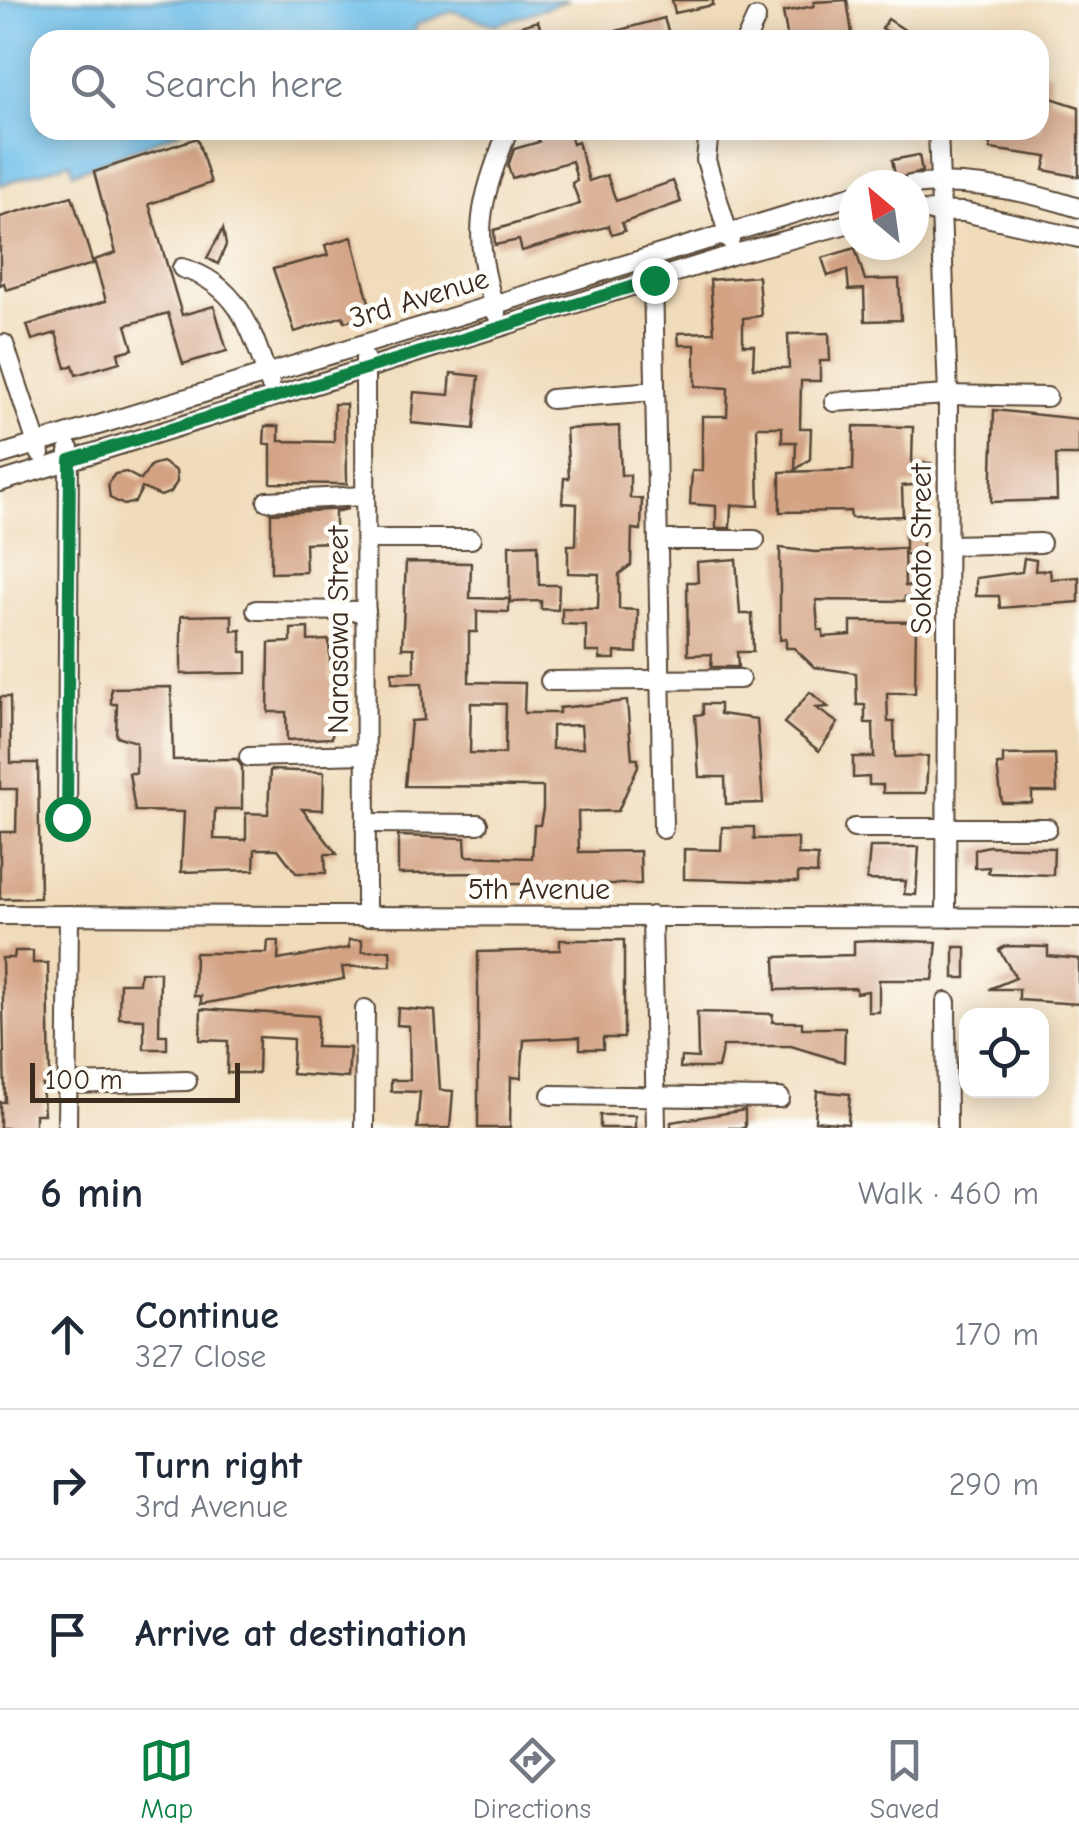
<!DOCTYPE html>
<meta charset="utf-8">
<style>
body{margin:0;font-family:"Comic Neue",sans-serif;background:#f6f6f7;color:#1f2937}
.controls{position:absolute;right:30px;bottom:30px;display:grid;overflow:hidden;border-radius:20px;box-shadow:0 5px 25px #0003}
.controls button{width:90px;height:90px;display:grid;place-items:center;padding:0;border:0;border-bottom:2px solid #e0e1e3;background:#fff;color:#1f2937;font:50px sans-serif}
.compass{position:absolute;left:839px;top:170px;width:90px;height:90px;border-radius:50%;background:#fff;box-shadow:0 5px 25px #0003;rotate:331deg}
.scale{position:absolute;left:30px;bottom:25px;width:210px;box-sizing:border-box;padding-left:10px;border:5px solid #3b2a1e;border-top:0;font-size:28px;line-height:35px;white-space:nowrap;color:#3b2a1e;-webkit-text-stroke:8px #fdfcf7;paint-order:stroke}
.stop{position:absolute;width:30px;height:30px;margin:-22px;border:8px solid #0b8043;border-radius:50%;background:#fff}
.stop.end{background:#0b8043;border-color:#fff;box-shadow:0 2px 10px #0008}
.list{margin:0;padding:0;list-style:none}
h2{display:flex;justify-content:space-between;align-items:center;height:130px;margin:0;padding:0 40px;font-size:42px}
h2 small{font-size:32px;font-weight:400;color:#747a83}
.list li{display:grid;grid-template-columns:65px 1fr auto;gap:30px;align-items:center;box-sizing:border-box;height:150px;padding:0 40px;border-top:2px solid #e0e1e3}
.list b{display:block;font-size:38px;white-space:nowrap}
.list p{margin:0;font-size:32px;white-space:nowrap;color:#747a83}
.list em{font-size:32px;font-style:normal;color:#747a83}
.icon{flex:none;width:55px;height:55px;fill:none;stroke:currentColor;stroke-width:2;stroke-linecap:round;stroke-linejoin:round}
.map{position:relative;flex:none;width:1079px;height:1128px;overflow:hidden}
.search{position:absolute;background:#fff;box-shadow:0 5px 25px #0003;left:30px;right:30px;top:30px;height:110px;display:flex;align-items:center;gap:25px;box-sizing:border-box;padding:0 35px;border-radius:30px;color:#747a83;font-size:38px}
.sheet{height:580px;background:#fff}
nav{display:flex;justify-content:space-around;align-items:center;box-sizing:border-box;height:140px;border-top:2px solid #e0e1e3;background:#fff;font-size:28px;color:#747a83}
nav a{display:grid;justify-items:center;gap:5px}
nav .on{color:#0b8043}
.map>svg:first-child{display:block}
.water{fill:#6fbfea;stroke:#557484;stroke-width:2.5}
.building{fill:#d3a283;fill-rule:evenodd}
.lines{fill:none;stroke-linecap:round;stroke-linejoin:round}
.minor-casing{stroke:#564535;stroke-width:22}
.minor{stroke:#fff;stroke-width:18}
.route{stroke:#0b8043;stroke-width:12}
.labels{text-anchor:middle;stroke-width:9;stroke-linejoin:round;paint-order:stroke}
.street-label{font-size:30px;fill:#3b2a1e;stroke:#fdfcf7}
</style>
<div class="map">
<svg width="1079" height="1128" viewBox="0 0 1079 1128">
<rect width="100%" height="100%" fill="#fdfcf7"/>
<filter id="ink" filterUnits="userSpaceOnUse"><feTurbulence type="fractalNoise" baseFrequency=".01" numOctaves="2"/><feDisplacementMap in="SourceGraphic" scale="20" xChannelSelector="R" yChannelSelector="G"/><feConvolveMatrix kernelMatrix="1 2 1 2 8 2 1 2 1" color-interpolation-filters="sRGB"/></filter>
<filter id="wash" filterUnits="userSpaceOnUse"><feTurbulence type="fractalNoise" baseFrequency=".0048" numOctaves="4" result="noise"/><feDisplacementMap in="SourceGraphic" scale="40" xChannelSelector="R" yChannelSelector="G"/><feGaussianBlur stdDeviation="2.25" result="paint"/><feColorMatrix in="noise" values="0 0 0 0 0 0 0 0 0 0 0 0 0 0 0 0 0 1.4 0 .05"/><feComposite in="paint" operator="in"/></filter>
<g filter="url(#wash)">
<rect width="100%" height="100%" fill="#f0dbba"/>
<!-- water -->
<path class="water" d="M0,0h568l-73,25 -42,-14 -36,13 -5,16h-372v90h143l-110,43 -3,-11 -70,23z"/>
<g id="blocks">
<!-- building -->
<g class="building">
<path d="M672,0h41v5l-38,8z"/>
<path d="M847,0l6,40h-65l-5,-28 31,-6v-4z"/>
<path d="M664,18l7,22h-76l-1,-3z"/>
<path d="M888,19l32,21h-21l-17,-12z"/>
<path d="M538,21l6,19h-34l-3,-10z"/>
<path d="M1039,71l12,1 -3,25 31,10v70l-35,-7 3,-13 -57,-8 1,-5 -15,-2 2,-12h61z"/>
<path d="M535,130h34l4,14 5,-2 11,39 18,-6 9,26 57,-20 8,21 -59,21 3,8 -13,4 -3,-9 -87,25 -3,-11 -24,5 -1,-15 86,-26 -8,-21 5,-3 -5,-19 -60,17 -4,-12 6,-17 25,-7z"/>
<path d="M197,138l14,45 -62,21 33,111 32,-9 13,45 -44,13 -15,-51 -42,12 7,24 -15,4 2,9 -44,13 -3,-10 -7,3 -10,-35 -24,7 -5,-15 79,-24 -12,-41 22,-7 -22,-81z"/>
<path d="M919,155l3,17 -26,7 -4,-19z"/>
<path d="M72,196l21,68 -87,26 -2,-7 -4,2v-68z"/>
<path d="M223,229l3,16 -8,19 -11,-6z"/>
<path d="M352,237l20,77 -27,8 -2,-6 -48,16 -22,-63 55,-14 -3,-10z"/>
<path d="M855,248l10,32 34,-1 2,41 -36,1 -1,-32 -15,1 -2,-20 -19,6 -6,-18z"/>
<path d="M758,276l3,40 -18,2v27h11l-1,23h36l-1,-34 41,-1 1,28h-10v20h-19l-1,47h11l-1,31 -15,11 1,-28h-14v-15h-25l2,79 -28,-1 -1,23h-14v-22l-26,-2 2,-33h10v-55h25l1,-28 -33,-2v-41h-16l-1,-12 36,-1 -4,-52z"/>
<path d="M451,373l28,3 -5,53 -63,-6 3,-31 35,3z"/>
<path d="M334,404h12l1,80 -76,-1v-39h-7l1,-18h14v15l55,1z"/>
<path d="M994,410l85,9v36h-23l1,45 -66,2z"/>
<path d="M619,426l2,49h9v23l12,1 -1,31 -9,-1 -1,36 -12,9v35l19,1 -1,43 -22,-1v7h-15v-7h-14v-27l-24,-1v-16l36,1 1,-35 -31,-1v-28h8l1,-41 -15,-1 2,-25h5l-3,-49z"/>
<path d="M854,426l59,1 -1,36h19l1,20 -30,3 1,30 -52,2 -1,-7 -70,1v-40l73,-2z"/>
<path d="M162,462l14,9 1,11 -6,10 -10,4 -19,-8 -7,14 -11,3 -14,-7 -2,-15 7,-9 11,-2 15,8 10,-15z"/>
<path d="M348,509l-13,3v30l-30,1 1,29 -35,1v-60z"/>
<path d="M905,531h20l-4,25 -16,-2z"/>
<path d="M538,544l1,41h20l-1,25 -17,-1v-8l-31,1 -1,-57z"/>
<path d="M780,548l35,4 89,-4 1,38 15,1 -1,10h-14v4l-89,-1 2,30h5v7l28,-2v-14l65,1 -1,71h-28l1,29h6l1,35 33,-1 -2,37h-43v-8h-14v-8l-16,1v-21h21l-1,-34h-8v-18h-8l-1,-32 -42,-6 -20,-19h-8v-9l-6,1z"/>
<path d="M1024,558l12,2 -1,11 15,-1 1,9 28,-2v25l-79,6 -1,-12h-23v-18l46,-6z"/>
<path d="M736,559l4,55h12l1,38h-16l1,15h-27l1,-13 -24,1 -1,-73h11l-1,-20z"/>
<path d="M406,562l65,1 -1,35 39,1v13l-32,-1v21h-8v50l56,1 -1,30h35v-5l68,-7 5,58h6v7l-20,45 -40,1 1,40 61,-1 1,33h-161v-11l-82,1v-38l67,2 1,18 66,2 2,-33h6l3,-16v-22l-138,-1 6,-65 13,-1 -2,-37h-30v-11h22v-24h-12zM471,703l35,1 -1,50 -35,-1zM581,725l2,23 -31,1v-23z"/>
<path d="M232,615v16l9,-1v22h6v21l-66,1v-58z"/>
<path d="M308,628v13l21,-1 2,40h4l-3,58 -45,2 -1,-28h-18l1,-69 22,-1v-13z"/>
<path d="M171,687l2,73 64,-1 5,8v42h-27l-1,30 32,1v-27l22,1 2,-44 54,2 -1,38 -21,-1 35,45h-12l1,19h-30l-18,-24h-23l-1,21 -73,2 3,-60 -49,-1 -6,-38h7v-31l-20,-6 1,-32h-6v-16z"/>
<path d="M810,692l18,15 -12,1 22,15 -19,28 -35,-28z"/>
<path d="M0,697h10l1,66h27l2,135 -40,1v-67h16l1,-43h-17z"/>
<path d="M703,704h17v10l37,5 6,84 -37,1 -1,-27h-26l-4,-62 8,-1z"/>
<path d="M1055,754l2,38h-25v11h-30l-5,-38h6v-10z"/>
<path d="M722,827h32v12l44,-1v17l20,1 -1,18 -19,-1v9l-114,-3v-30l37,1z"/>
<path d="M989,846l65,2 -1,27 -65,-2 1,-6 -14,1v-19z"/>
<path d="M870,847h49l-3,48 -12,-1 2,-13 -39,-1z"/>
<path d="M349,940h13v12l28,-2 1,16 -49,1 2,12 -143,25v-8h-7l1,-43h72l1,-12h11l-1,19 71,-12z"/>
<path d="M560,940h64v98h-21v11h-23v-12l-56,3 -3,38 -10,-1 -1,51h-32v-176l82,-2z"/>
<path d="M871,940l66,2 -4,38h-54v32h-11v-21l-12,2v-5l-80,2 -1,-33 79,-2v-14z"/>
<path d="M1005,946l43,1v9l31,3v45l-60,-4v-11h-30l27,-11 -17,-28z"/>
<rect x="954" y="947" width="12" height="31"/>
<path d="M15,951h18v12h15l2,122h-8l2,29h-9v14h-35v-26h5l-3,-144h12z"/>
<path d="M140,972h20l-1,63h8v14h-23v-30l-25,-1 1,-35h19z"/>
<path d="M398,1008l37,3 5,79 13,1 -3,37h-33l3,-36 -29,-1v-11h19l-1,-54 -12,-1z"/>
<path d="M201,1009l117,7 -2,31 34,1 -2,30 -56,-4 1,-35 -34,-2 -1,36h-31l1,-32 -28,-1z"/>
<path d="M697,1012l76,2 -1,8h30v6h43l-1,34 -53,-16h-68l-5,22h-38l1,-11 17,1z"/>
<path d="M817,1091l33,3 -2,30 -33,-3z"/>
<path d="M745,1110v18h-74v-6z"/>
<rect x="600" y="1115" width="35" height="13"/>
</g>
</g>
</g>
<g filter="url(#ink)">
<use href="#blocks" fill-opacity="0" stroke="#564535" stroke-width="2.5"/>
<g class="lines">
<!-- minor casing -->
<g class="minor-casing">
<g id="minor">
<path d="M746,40l10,-22"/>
<path d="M709,130l-3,30 24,80"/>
<path d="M938,130l10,265 -2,522"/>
<path d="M911,185c56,-7 115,6 168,23"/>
<path d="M914,211l50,1 115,26"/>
<path d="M182,268c58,17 70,63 88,116"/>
<path d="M653,272l10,557"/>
<path d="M496,313c-25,-81 -17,-107 12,-183"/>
<path d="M4,344l36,109"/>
<path d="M365,359l1,558"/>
<path d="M551,399l104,-8"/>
<path d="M834,402l114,-7 99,2"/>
<path d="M0,455l854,-260"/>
<path d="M0,482l735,-228 119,-32"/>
<path d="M267,501l97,-5"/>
<path d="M366,539h105"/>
<path d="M658,540h97"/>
<path d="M948,545l93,-2"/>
<path d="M256,610l110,1"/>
<path d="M550,681l190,-2"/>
<path d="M249,757l117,-3"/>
<path d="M67,819l2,-370"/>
<path d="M366,823l112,1"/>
<path d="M854,828h193"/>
<path d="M0,915l1079,3"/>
<path d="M652,916l4,212"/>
<path d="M946,1002l1,126"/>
<path d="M68,1084l119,-3"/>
<path d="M551,1095l229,3"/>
<path d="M67,1128l2,-213"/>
<path d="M364,1128l1,-119"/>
</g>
</g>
<!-- minor -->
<use href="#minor" class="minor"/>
</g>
</g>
<g class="lines" filter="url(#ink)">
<!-- route -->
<path class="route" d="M67,818l3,-358 584,-180"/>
</g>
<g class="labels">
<!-- street labels -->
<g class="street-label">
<text transform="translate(419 298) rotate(-17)" y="10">3rd Avenue</text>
<text transform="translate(921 549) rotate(-90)" y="10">Sokoto Street</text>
<text transform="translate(338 630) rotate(-90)" y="10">Narasawa Street</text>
<text x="539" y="899">5th Avenue</text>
</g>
</g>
</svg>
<div class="controls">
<button><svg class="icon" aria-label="locate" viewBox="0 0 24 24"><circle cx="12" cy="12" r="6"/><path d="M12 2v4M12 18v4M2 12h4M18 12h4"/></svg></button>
</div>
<svg class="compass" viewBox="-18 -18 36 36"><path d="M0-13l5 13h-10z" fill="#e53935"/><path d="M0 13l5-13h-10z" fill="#747a83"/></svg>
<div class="scale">100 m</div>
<div class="stop" style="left:67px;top:818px"></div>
<div class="stop end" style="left:654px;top:280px"></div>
<div class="search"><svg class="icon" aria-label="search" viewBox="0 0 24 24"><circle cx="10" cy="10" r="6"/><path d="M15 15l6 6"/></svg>Search here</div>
</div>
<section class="sheet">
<h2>6 min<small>Walk · 460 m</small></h2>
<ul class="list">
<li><svg class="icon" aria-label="ahead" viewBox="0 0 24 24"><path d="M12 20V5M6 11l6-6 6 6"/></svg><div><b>Continue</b><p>327 Close</p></div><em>170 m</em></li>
<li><svg class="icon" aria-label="right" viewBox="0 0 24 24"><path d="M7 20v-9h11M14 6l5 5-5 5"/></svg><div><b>Turn right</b><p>3rd Avenue</p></div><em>290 m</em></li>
<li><svg class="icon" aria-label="arrive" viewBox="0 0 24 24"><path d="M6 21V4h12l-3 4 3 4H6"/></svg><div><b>Arrive at destination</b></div></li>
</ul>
</section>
<nav>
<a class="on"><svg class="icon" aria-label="map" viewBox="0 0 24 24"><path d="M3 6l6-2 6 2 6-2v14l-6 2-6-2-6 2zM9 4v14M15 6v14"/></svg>Map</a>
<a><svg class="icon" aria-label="directions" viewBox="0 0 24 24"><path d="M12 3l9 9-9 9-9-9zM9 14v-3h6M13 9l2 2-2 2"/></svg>Directions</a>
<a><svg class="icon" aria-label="saved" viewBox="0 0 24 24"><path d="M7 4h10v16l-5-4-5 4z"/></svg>Saved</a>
</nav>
